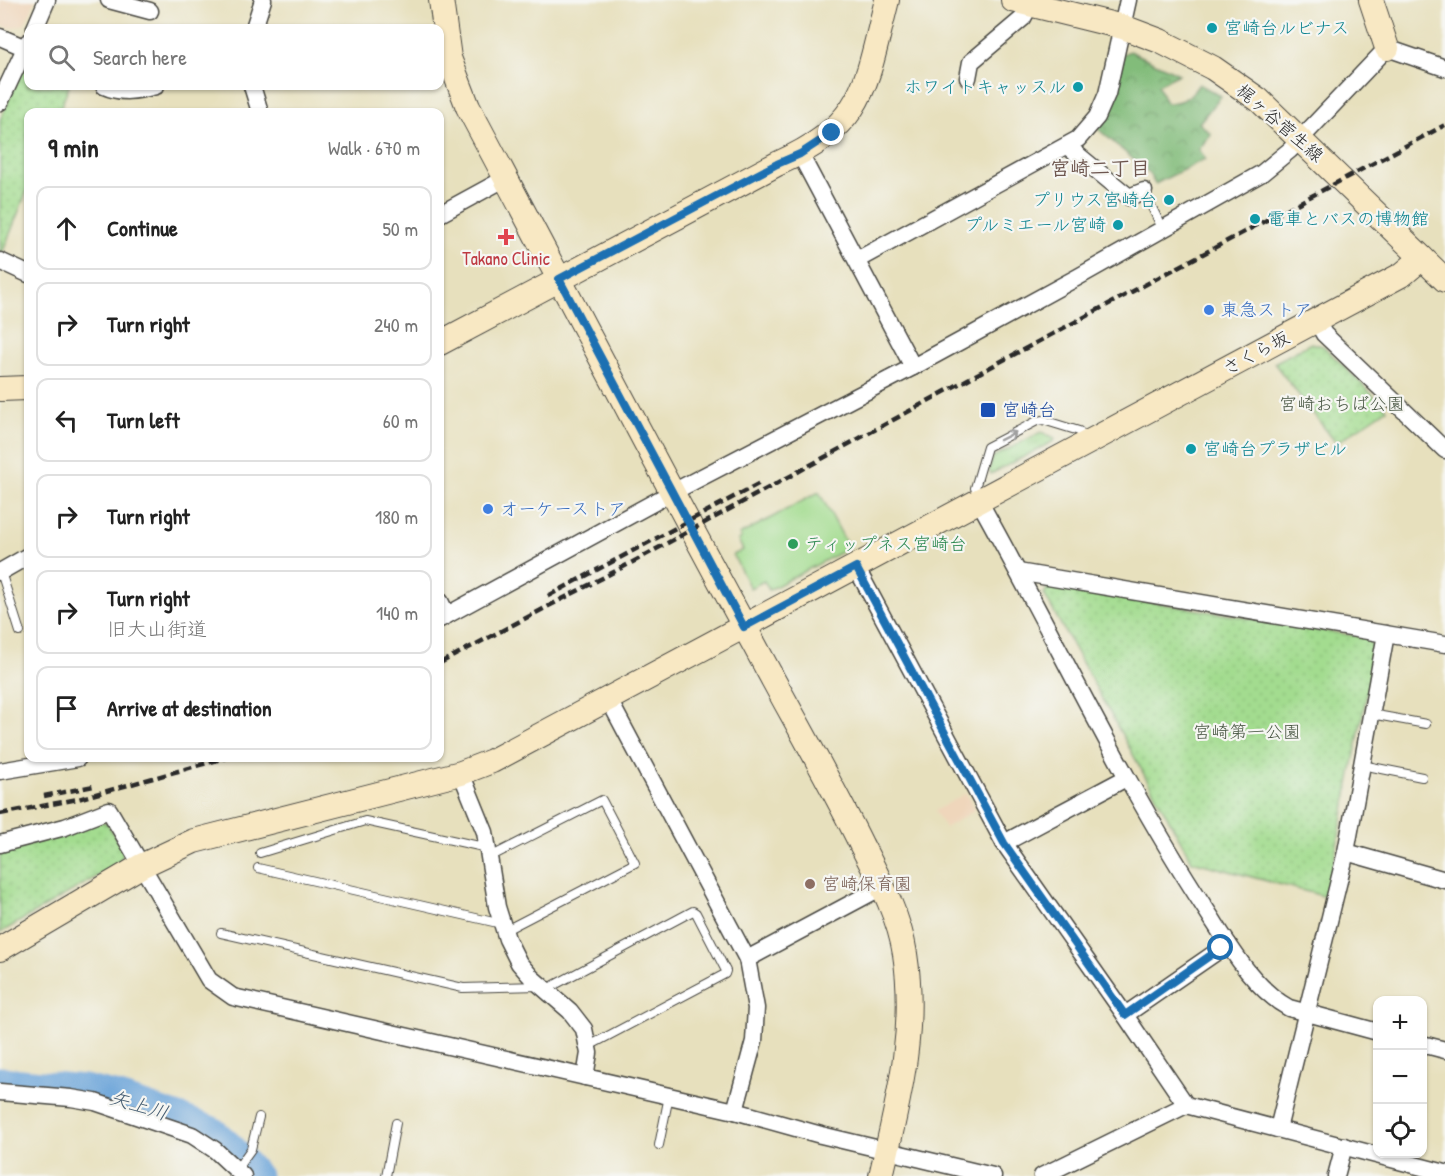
<!DOCTYPE html>
<meta charset="utf-8">
<style>
body{margin:0;font-family:"Patrick Hand","Klee One",sans-serif;background:#f2f2f2;color:#222}
.controls{position:absolute;right:18px;bottom:18px;display:grid;overflow:hidden;border-radius:12px;box-shadow:0 2px 4px #0004}
.controls button{width:54px;height:54px;display:grid;place-items:center;padding:0;border:0;border-bottom:2px solid #e0e0e0;background:#fff;color:#222;font:30px sans-serif}
.stop{position:absolute;width:18px;height:18px;margin:-14px;border:4px solid #1f6fb2;border-radius:50%;background:#fff}
.stop.end{background:#1f6fb2;border-color:#fff;box-shadow:0 2px 6px #0008}
.list{margin:0;padding:0;list-style:none}
h2{display:flex;justify-content:space-between;align-items:center;height:78px;margin:0;padding:0 24px;font-size:26px}
h2 small{font-size:20px;font-weight:400;color:#767676}
.list li{display:grid;grid-template-columns:39px 1fr auto;gap:18px;align-items:center;box-sizing:border-box;height:84px;margin:0 12px 12px;padding:0 12px;border:2px solid #e0e0e0;border-radius:12px}
.list b{display:block;font-size:22px;white-space:nowrap}
.list p{margin:0;font-size:20px;white-space:nowrap;color:#767676}
.list em{font-size:20px;font-style:normal;color:#767676}
.icon{flex:none;width:33px;height:33px;fill:none;stroke:currentColor;stroke-width:2;stroke-linecap:round;stroke-linejoin:round}
.map{position:relative;flex:none;width:1445px;height:1176px;overflow:hidden}
.search{position:absolute;background:#fff;box-shadow:0 2px 4px #0004;left:24px;top:24px;width:420px;height:66px;display:flex;align-items:center;gap:15px;box-sizing:border-box;padding:0 21px;border-radius:12px;color:#767676;font-size:22px}
.panel{position:absolute;background:#fff;box-shadow:0 2px 4px #0004;left:24px;top:108px;width:420px;height:654px;border-radius:12px}
.map>svg:first-child{display:block}
.built{fill:#efd6bb}
.grass{fill:url(#grass-tufts);stroke:#67845d;stroke-width:1.5}
.forest{fill:url(#forest-crowns);stroke:#567452;stroke-width:1.5}
.park{fill:url(#park-dots);stroke:#67845d;stroke-width:1.5}
.pitch{fill:#a3dc8f;stroke:#67845d;stroke-width:1.5}
.lines{fill:none;stroke-linecap:round;stroke-linejoin:round}
.river{stroke:#68a2d8;stroke-width:27}
.lane-casing{stroke:#474641;stroke-width:10}
.street-casing{stroke:#474641;stroke-width:19}
.secondary-casing{stroke:#474641;stroke-width:26}
.lane{stroke:#fff;stroke-width:8}
.street{stroke:#fff;stroke-width:16}
.secondary{stroke:#f8e8c3;stroke-width:24}
.rail{stroke:#2b2b2b;stroke-width:4.5;stroke-dasharray:9 4.5;stroke-linecap:butt}
.oneway{stroke:#a0a0a0}
.route{stroke:#1f6fb2;stroke-width:8}
.culture-dot{fill:#0f9aa8;stroke:#f6f6f2;stroke-width:2}
.health-dot{fill:#e0444e;stroke:#f6f6f2;stroke-width:2}
.shop-dot{fill:#3f7fe0;stroke:#f6f6f2;stroke-width:2}
.transit-dot{fill:#1a4fb4;stroke:#f6f6f2;stroke-width:2}
.leisure-dot{fill:#2e9e5b;stroke:#f6f6f2;stroke-width:2}
.education-dot{fill:#8d6e63;stroke:#f6f6f2;stroke-width:2}
.labels{text-anchor:middle;stroke-width:4.5;stroke-linejoin:round;paint-order:stroke}
.culture-label{font-size:18px;fill:#0d838f;stroke:#f6f6f2;text-anchor:start}
.street-label{font-size:18px;fill:#2b2b2b;stroke:#f6f6f2}
.health-label{font-size:18px;fill:#be3a42;stroke:#f6f6f2}
.shop-label{font-size:18px;fill:#366cbe;stroke:#f6f6f2;text-anchor:start}
.park-label{font-size:18px;fill:#495744;stroke:#f6f6f2}
.transit-label{font-size:18px;fill:#164399;stroke:#f6f6f2;text-anchor:start}
.leisure-label{font-size:18px;fill:#27864d;stroke:#f6f6f2;text-anchor:start}
.education-label{font-size:18px;fill:#785e54;stroke:#f6f6f2;text-anchor:start}
.neighbourhood-label{font-size:20px;font-weight:bold;fill:#6e5750;stroke:#f6f6f2}
.water-label{font-size:20px;font-style:italic;fill:#435b70;stroke:#f6f6f2}
</style>
<div class="map">
<svg width="1445" height="1176" viewBox="0 0 1445 1176">
<defs>
<pattern id="grass-tufts" width="24" height="20" patternUnits="userSpaceOnUse" patternTransform="scale(1.5)"><rect width="24" height="20" fill="#a3dc8f"/><path d="M3 7l-1-3M5 7V3M7 7l1-3M15 17l-1-3M17 17v-4M19 17l1-3" fill="none" stroke="#8cbd7c"/></pattern>
<pattern id="forest-crowns" width="20" height="18" patternUnits="userSpaceOnUse" patternTransform="scale(1.5)"><rect width="20" height="18" fill="#82bc7a"/><path d="M2 6a3 3 0 1 1 6 0M12 15a3 3 0 1 1 6 0" fill="none" stroke="#6b9964"/></pattern>
<pattern id="park-dots" width="8" height="8" patternUnits="userSpaceOnUse" patternTransform="scale(1.5)"><rect width="8" height="8" fill="#a3dc8f"/><path d="M2 2h.1M6 6h.1" fill="none" stroke="#8cbd7c" stroke-width="1.8" stroke-linecap="round"/></pattern>
</defs>
<rect width="100%" height="100%" fill="#f6f6f2"/>
<filter id="ink" filterUnits="userSpaceOnUse"><feTurbulence type="fractalNoise" baseFrequency=".0167" numOctaves="2"/><feDisplacementMap in="SourceGraphic" scale="12" xChannelSelector="R" yChannelSelector="G"/><feConvolveMatrix kernelMatrix="1 2 1 2 8 2 1 2 1" color-interpolation-filters="sRGB"/></filter>
<filter id="wash" filterUnits="userSpaceOnUse"><feTurbulence type="fractalNoise" baseFrequency=".008" numOctaves="4" result="noise"/><feDisplacementMap in="SourceGraphic" scale="24" xChannelSelector="R" yChannelSelector="G"/><feGaussianBlur stdDeviation="1.35" result="paint"/><feColorMatrix in="noise" values="0 0 0 0 0 0 0 0 0 0 0 0 0 0 0 0 0 1.4 0 .05"/><feComposite in="paint" operator="in"/></filter>
<g filter="url(#wash)">
<rect width="100%" height="100%" fill="#e7e0bd"/>
<!-- built -->
<g class="built">
<path d="M0,0h36l-12,25 -16,3 -8,-4z"/>
<path d="M966,793l9,17 -30,18 -10,-17z"/>
</g>
<!-- grass -->
<path class="grass" d="M1041,432l14,6 -1,3 -63,33 -2,-4 4,-13z"/>
<!-- forest -->
<path class="forest" d="M1130,51l49,23 -21,11 8,18c16,0 24,-5 33,-19l22,12 -22,27 12,11 -12,15 6,10 -50,25 -7,-12 -51,-44 23,-73z"/>
<!-- park -->
<g class="park">
<path d="M28,63v23h41l-10,26h-31v76l-26,66 -2,-1v-133l24,-55z"/>
<path d="M1311,343l12,3 64,63 -51,34 -62,-80z"/>
<path d="M1049,585l319,53 7,13 -48,246 -135,-36 -148,-267z"/>
<path d="M95,821l12,2 17,28 -4,12 -120,70v-81l14,-2z"/>
</g>
<!-- pitch -->
<path class="pitch" d="M819,492l30,56 -80,42 -5,-9 -14,7 -17,-33 10,-5 -5,-10 3,-2 -2,-3z"/>
<g class="lines">
<!-- river -->
<path class="river" d="M0,1080l84,8 30,7 71,24 28,11 18,16 27,30"/>
</g>
</g>
<g filter="url(#ink)">
<g class="lines">
<!-- lane casing -->
<g class="lane-casing">
<g id="lane">
<path d="M1144,191l19,39"/>
<path d="M978,497l-3,-9 12,-41 50,-26 6,-1 36,11 6,9"/>
<path d="M1,572l19,60"/>
<path d="M1371,714l55,10"/>
<path d="M1362,765l60,12"/>
<path d="M260,853l105,-32 123,27"/>
<path d="M490,857l112,-57 33,63 -131,68"/>
<path d="M258,868l244,56"/>
<path d="M221,933l242,55 76,-2"/>
<path d="M545,990l148,-79 3,2 30,58 -1,3 -138,73"/>
<path d="M659,1145l10,-49"/>
<path d="M236,1170l15,-21 8,-32"/>
<path d="M386,1176l10,-53"/>
</g>
</g>
<!-- street casing -->
<g class="street-casing">
<g id="street">
<path d="M109,0l41,11"/>
<path d="M35,28l12,-28"/>
<path d="M254,28l9,-28"/>
<path d="M0,37l28,12"/>
<path d="M968,78l3,-16 52,-44 7,-13"/>
<path d="M104,86c18,8 32,5 52,0"/>
<path d="M252,86l8,26"/>
<path d="M0,102l28,-60"/>
<path d="M1067,146l62,51 15,-6"/>
<path d="M800,154l113,213"/>
<path d="M440,214l66,-36"/>
<path d="M857,260l221,-121 19,-22 10,-23 21,-94"/>
<path d="M0,261l28,13"/>
<path d="M1316,320l8,14 121,116"/>
<path d="M979,501c76,135 141,277 226,407 23,35 46,79 84,100l89,24"/>
<path d="M856,567l148,276 121,172 61,90 259,68"/>
<path d="M0,572l28,-16"/>
<path d="M1018,572l427,72"/>
<path d="M440,601l7,14"/>
<path d="M440,619l233,-127 240,-125 165,-90 184,-104 28,-23 97,-102 58,20"/>
<path d="M609,700l138,259 9,49 -2,33 -19,70"/>
<path d="M0,771l78,-13"/>
<path d="M461,773l24,59 12,75 10,32 12,24 13,15 38,33 14,18 5,24 -4,24"/>
<path d="M1004,843l122,-65"/>
<path d="M0,844l65,-17 44,-17 100,170 24,17 502,114 86,24 172,41"/>
<path d="M1346,852l99,28"/>
<path d="M747,959l135,-72"/>
<path d="M1125,1015l103,-71"/>
<path d="M1422,1044l23,6"/>
<path d="M0,1092l71,6 24,4 97,33 23,15 28,26"/>
<path d="M1278,1129l68,-277 40,-218"/>
<path d="M1042,1176l144,-71"/>
<path d="M1336,1176l8,-30"/>
</g>
</g>
<!-- secondary casing -->
<g class="secondary-casing">
<g id="secondary">
<path d="M441,0l8,58 19,49c96,180 189,360 287,539 35,66 73,131 106,198 18,35 38,71 44,110 12,77 -7,148 -24,222"/>
<path d="M1013,0l110,27 37,14 53,27 46,32 186,180"/>
<path d="M1371,0l16,48"/>
<path d="M440,343l337,-179c89,-40 88,-78 110,-164"/>
<path d="M0,389l28,-1"/>
<path d="M0,949l141,-83 53,-25 267,-68 31,-12 911,-487 19,-16"/>
</g>
</g>
<!-- lane -->
<use href="#lane" class="lane"/>
<!-- street -->
<use href="#street" class="street"/>
<!-- secondary -->
<use href="#secondary" class="secondary"/>
<!-- rail -->
<g class="rail">
<path d="M548,596l212,-113"/>
<path d="M440,663l189,-99 339,-185 477,-254"/>
<path d="M44,796l50,-10"/>
<path d="M0,814l78,-15 147,-41"/>
</g>
</g>
<!-- one-way arrows -->
<defs><path id="oneway-shaft" d="M-6 0H5M1.5-3L5.5 0L1.5 3" fill="none" stroke-width="1.6" stroke-linecap="round" stroke-linejoin="round" transform="scale(1.5)"/></defs>
<use class="oneway" href="#oneway-shaft" transform="translate(1008 436) rotate(-27)"/>
</g>
<g class="lines" filter="url(#ink)">
<!-- route -->
<path class="route" d="M832,133l-32,21 -23,10 -218,115 185,348 112,-60 148,276 121,172 96,-67"/>
</g>
<!-- markers -->
<g class="culture-dot">
<circle cx="1212" cy="28" r="6"/>
<circle cx="1078" cy="87" r="6"/>
<circle cx="1169" cy="200" r="6"/>
<circle cx="1255" cy="219" r="6"/>
<circle cx="1118" cy="225" r="6"/>
<circle cx="1191" cy="449" r="6"/>
</g>
<path class="health-dot" d="M503 228h6v6h6v6h-6v6h-6v-6h-6v-6h6z"/>
<g class="shop-dot">
<circle cx="1209" cy="310" r="6"/>
<circle cx="488" cy="509" r="6"/>
</g>
<rect class="transit-dot" x="980" y="402" width="16" height="16" rx="3"/>
<circle class="leisure-dot" cx="793" cy="544" r="6"/>
<circle class="education-dot" cx="810" cy="884" r="6"/>
<g class="labels">
<!-- culture labels -->
<g class="culture-label">
<text x="1224" y="34">宮崎台ルビナス</text>
<text x="1066" y="93" text-anchor="end">ホワイトキャッスル</text>
<text x="1157" y="206" text-anchor="end">プリウス宮崎台</text>
<text x="1267" y="225">電車とバスの博物館</text>
<text x="1106" y="231" text-anchor="end">プルミエール宮崎</text>
<text x="1203" y="455">宮崎台プラザビル</text>
</g>
<!-- street labels -->
<g class="street-label">
<text transform="translate(1280 123) rotate(41)" y="6">梶ヶ谷菅生線</text>
<text transform="translate(1256 353) rotate(-28)" y="6">さくら坂</text>
</g>
<!-- health labels -->
<g class="health-label">
<text x="506" y="265">Takano Clinic</text>
</g>
<!-- shop labels -->
<g class="shop-label">
<text x="1221" y="316">東急ストア</text>
<text x="500" y="515">オーケーストア</text>
</g>
<!-- park labels -->
<g class="park-label">
<text x="1342" y="410">宮崎おちば公園</text>
<text x="1247" y="738">宮崎第一公園</text>
</g>
<!-- transit labels -->
<g class="transit-label">
<text x="1002" y="416">宮崎台</text>
</g>
<!-- leisure labels -->
<g class="leisure-label">
<text x="805" y="550">ティップネス宮崎台</text>
</g>
<!-- education labels -->
<g class="education-label">
<text x="822" y="890">宮崎保育園</text>
</g>
<!-- neighbourhood labels -->
<g class="neighbourhood-label">
<text x="1100" y="175">宮崎二丁目</text>
</g>
<!-- water labels -->
<g class="water-label">
<text transform="translate(139 1105) rotate(17)" y="7">矢上川</text>
</g>
</g>
</svg>
<div class="controls">
<button>+</button>
<button>−</button>
<button><svg class="icon" aria-label="locate" viewBox="0 0 24 24"><circle cx="12" cy="12" r="6"/><path d="M12 2v4M12 18v4M2 12h4M18 12h4"/></svg></button>
</div>
<div class="stop" style="left:1221px;top:948px"></div>
<div class="stop end" style="left:832px;top:133px"></div>
<div class="search"><svg class="icon" aria-label="search" viewBox="0 0 24 24"><circle cx="10" cy="10" r="6"/><path d="M15 15l6 6"/></svg>Search here</div>
<section class="panel">
<h2>9 min<small>Walk · 670 m</small></h2>
<ul class="list">
<li><svg class="icon" aria-label="ahead" viewBox="0 0 24 24"><path d="M12 20V5M6 11l6-6 6 6"/></svg><div><b>Continue</b></div><em>50 m</em></li>
<li><svg class="icon" aria-label="right" viewBox="0 0 24 24"><path d="M7 20v-9h11M14 6l5 5-5 5"/></svg><div><b>Turn right</b></div><em>240 m</em></li>
<li><svg class="icon" aria-label="left" viewBox="0 0 24 24"><path d="M17 20v-9H6M10 6l-5 5 5 5"/></svg><div><b>Turn left</b></div><em>60 m</em></li>
<li><svg class="icon" aria-label="right" viewBox="0 0 24 24"><path d="M7 20v-9h11M14 6l5 5-5 5"/></svg><div><b>Turn right</b></div><em>180 m</em></li>
<li><svg class="icon" aria-label="right" viewBox="0 0 24 24"><path d="M7 20v-9h11M14 6l5 5-5 5"/></svg><div><b>Turn right</b><p>旧大山街道</p></div><em>140 m</em></li>
<li><svg class="icon" aria-label="arrive" viewBox="0 0 24 24"><path d="M6 21V4h12l-3 4 3 4H6"/></svg><div><b>Arrive at destination</b></div></li>
</ul>
</section>
</div>
